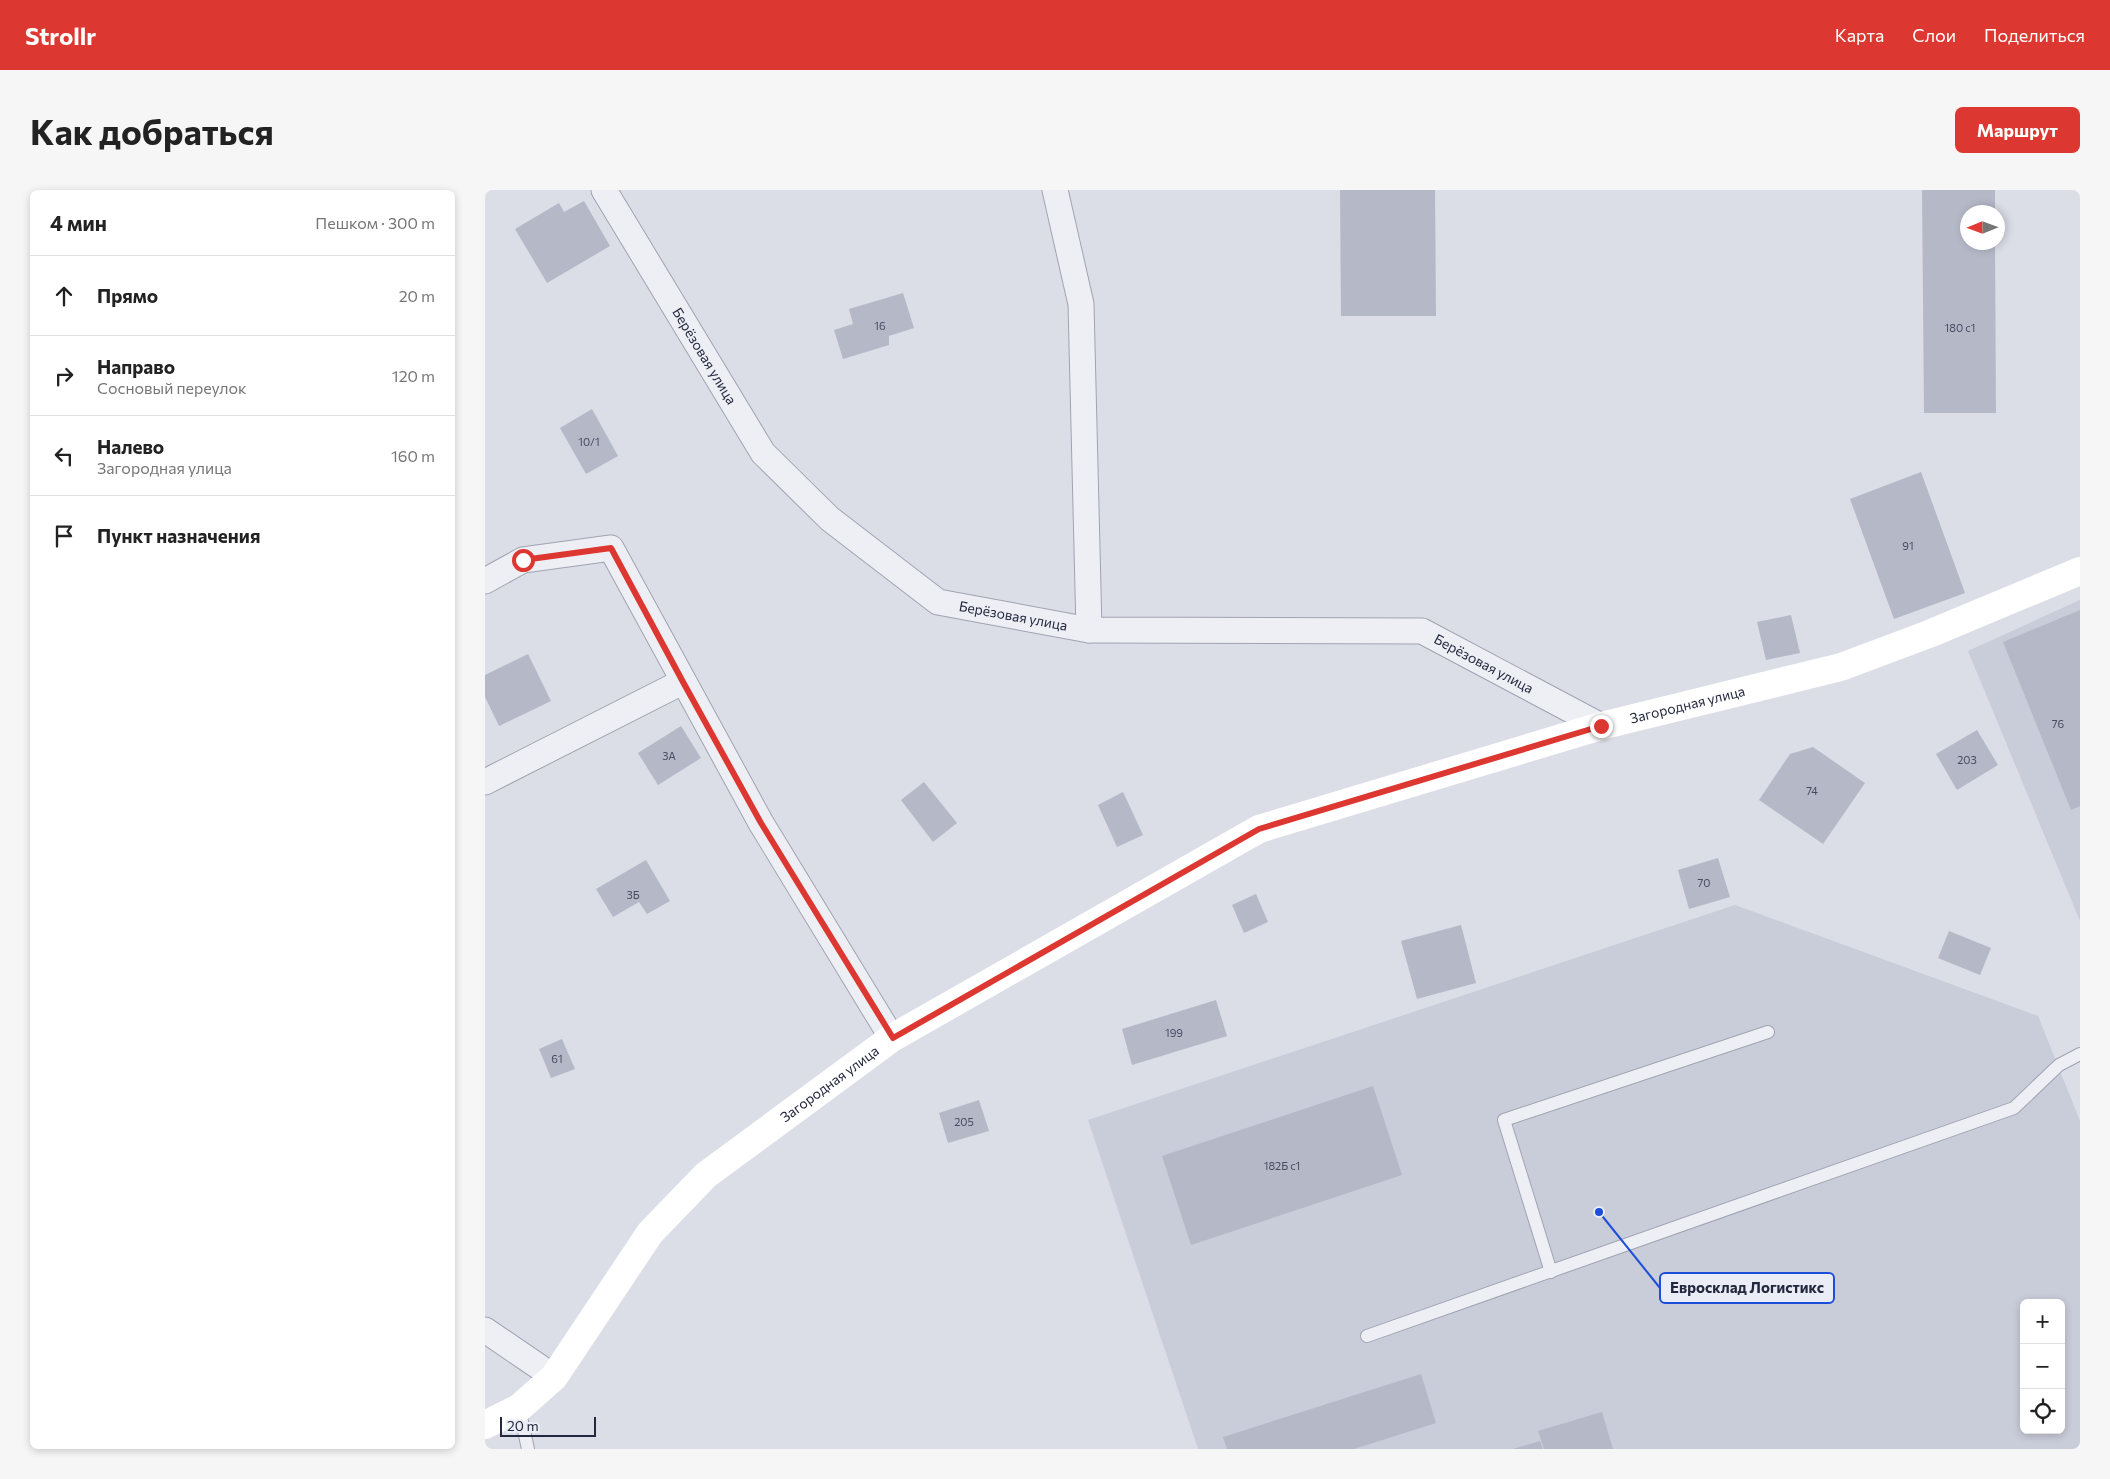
<!DOCTYPE html>
<html lang="ru">
<meta charset="utf-8">
<style>
body{margin:0;font-family:Commissioner,sans-serif;background:#f6f6f6;color:#222}
.controls{position:absolute;right:15px;bottom:15px;display:grid;overflow:hidden;border-radius:8px;box-shadow:0 2px 8px #0003}
.controls button{width:45px;height:45px;display:grid;place-items:center;padding:0;border:0;border-bottom:1px solid #e0e0e0;background:#fff;color:#222;font:25px sans-serif}
.compass{position:absolute;left:1475px;top:15px;width:45px;height:45px;border-radius:50%;background:#fff;box-shadow:0 2px 8px #0003;rotate:269deg}
.scale{position:absolute;left:15px;bottom:12px;width:96px;box-sizing:border-box;padding-left:5px;border:2px solid #23283f;border-top:0;font-size:14px;line-height:18px;white-space:nowrap;color:#23283f;-webkit-text-stroke:4px #eaedf5;paint-order:stroke}
.stop{position:absolute;width:15px;height:15px;margin:-11px;border:4px solid #dc3730;border-radius:50%;background:#fff}
.stop.end{background:#dc3730;border-color:#fff;box-shadow:0 1px 5px #0008}
.list{margin:0;padding:0;list-style:none}
h2{display:flex;justify-content:space-between;align-items:center;height:65px;margin:0;padding:0 20px;font-size:21px}
h2 small{font-size:16px;font-weight:400;color:#767676}
.list li{display:grid;grid-template-columns:32px 1fr auto;gap:15px;align-items:center;box-sizing:border-box;height:80px;padding:0 20px;border-top:1px solid #e0e0e0}
.list b{display:block;font-size:19px;white-space:nowrap}
.list p{margin:0;font-size:16px;white-space:nowrap;color:#767676}
.list em{font-size:16px;font-style:normal;color:#767676}
.icon{flex:none;width:28px;height:28px;fill:none;stroke:currentColor;stroke-width:2;stroke-linecap:round;stroke-linejoin:round}
.map{position:relative;flex:none;width:1595px;height:1259px;overflow:hidden;border-radius:8px}
header{display:flex;align-items:center;gap:30px;box-sizing:border-box;height:70px;padding:0 25px;background:#dc3730;color:#fff}
header strong{font-size:24px}
nav{display:flex;gap:28px;margin-inline-start:auto;font-size:18px}
.intro{display:flex;align-items:center;justify-content:space-between;box-sizing:border-box;height:120px;padding:0 30px}
h1{margin:0;font-size:35px}
.button{padding:12px 22px;border-radius:8px;background:#dc3730;color:#fff;font-size:18px;font-weight:700}
main{display:flex;gap:30px;padding:0 30px}
aside{flex:1;background:#fff;border-radius:8px;box-shadow:0 2px 8px #0003}
.map>svg:first-child{display:block}
.built{fill:#c9ccd9;fill-rule:evenodd}
.building{fill:#b5b8c7}
.lines{fill:none;stroke-linecap:round;stroke-linejoin:round}
.lane-casing{stroke:#a0a3b1;stroke-width:14}
.street-casing{stroke:#a0a3b1;stroke-width:27}
.lane{stroke:#eeeff5;stroke-width:12}
.street{stroke:#eeeff5;stroke-width:25}
.secondary{stroke:#fff;stroke-width:28}
.route{stroke:#dc3730;stroke-width:6}
.labels{text-anchor:middle;stroke-width:4.5;stroke-linejoin:round;paint-order:stroke}
.number-label{font-size:11px;fill:#484c61}
.street-label{font-size:14px;fill:#23283f;stroke:#eaedf5}
.leader{fill:none;stroke:#1d4ed8;stroke-width:2}
.callout-dot{fill:#1d4ed8;stroke:#eaedf5;stroke-width:2}
.callout{fill:#eaedf5;stroke:#1d4ed8;stroke-width:2}
.callout-label{font-size:15px;text-anchor:middle;font-weight:bold;fill:#23283f}
</style>
<header>
<strong>Strollr</strong>
<nav><a>Карта</a><a>Слои</a><a>Поделиться</a></nav>
</header>
<div class="intro"><h1>Как добраться</h1><a class="button">Маршрут</a></div>
<main>
<aside>
<h2>4 мин<small>Пешком · 300 m</small></h2>
<ul class="list">
<li><svg class="icon" aria-label="ahead" viewBox="0 0 24 24"><path d="M12 20V5M6 11l6-6 6 6"/></svg><div><b>Прямо</b></div><em>20 m</em></li>
<li><svg class="icon" aria-label="right" viewBox="0 0 24 24"><path d="M7 20v-9h11M14 6l5 5-5 5"/></svg><div><b>Направо</b><p>Сосновый переулок</p></div><em>120 m</em></li>
<li><svg class="icon" aria-label="left" viewBox="0 0 24 24"><path d="M17 20v-9H6M10 6l-5 5 5 5"/></svg><div><b>Налево</b><p>Загородная улица</p></div><em>160 m</em></li>
<li><svg class="icon" aria-label="arrive" viewBox="0 0 24 24"><path d="M6 21V4h12l-3 4 3 4H6"/></svg><div><b>Пункт назначения</b></div></li>
</ul>
</aside>
<div class="map">
<svg width="1595" height="1259" viewBox="0 0 1595 1259">
<rect width="100%" height="100%" fill="#dbdde7"/>
<!-- built -->
<g class="built">
<path d="M1595,410v321l-112,-270z"/>
<path d="M1250,715l303,111 42,105v328h-882l-110,-329zM1539,1113h37v127h-37z"/>
</g>
<!-- building -->
<g class="building">
<path d="M855,0h95l1,126h-95z"/>
<path d="M1437,0h73v22h-28v30h28l1,171h-72z"/>
<path d="M99,11l26,45 -63,37 -32,-54 44,-26 5,9z"/>
<path d="M418,103l11,35 -25,8v9l-46,14 -9,-29 19,-6 -4,-15z"/>
<path d="M107,219l26,47 -32,18 -26,-46z"/>
<path d="M1436,282l44,121 -71,26 -44,-120z"/>
<path d="M1595,420v196l-9,4 -68,-168z"/>
<path d="M1306,425l9,38 -34,7 -9,-38z"/>
<path d="M43,464l23,47 -52,25 -14,-29v-22z"/>
<path d="M196,536l20,32 -43,27 -20,-32z"/>
<path d="M1492,540l21,35 -41,25 -21,-36z"/>
<path d="M1328,557l52,36 -42,61 -64,-44 31,-46z"/>
<path d="M439,592l33,41 -24,19 -32,-42z"/>
<path d="M638,602l20,43 -26,12 -19,-42z"/>
<path d="M1233,668l12,39 -41,12 -11,-39z"/>
<path d="M161,670l24,41 -23,13 -8,-12 -26,15 -17,-28z"/>
<path d="M771,704l12,28 -24,11 -12,-28z"/>
<path d="M976,735l15,58 -59,16 -16,-58z"/>
<path d="M1464,741l42,17 -11,27 -42,-17z"/>
<path d="M731,810l11,36 -95,29 -10,-36z"/>
<path d="M77,849l13,30 -24,9 -12,-29z"/>
<path d="M888,896l29,89 -211,70 -29,-89z"/>
<path d="M494,910l10,31 -41,12 -9,-30z"/>
<path d="M936,1184l15,49 -82,26h-127l-4,-12z"/>
<path d="M1117,1222l11,37h-69l-6,-18z"/>
<path d="M1055,1251l3,8h-30z"/>
</g>
<g class="lines">
<!-- lane casing -->
<g class="lane-casing">
<g id="lane">
<path d="M1066,1082l-47,-152 264,-88"/>
<path d="M882,1146l647,-228 45,-43 21,-11"/>
<path d="M34,1218l9,41"/>
</g>
</g>
<!-- street casing -->
<g class="street-casing">
<g id="street">
<path id="s1" d="M119,0l159,263 67,66 108,83 151,28 333,1 179,95"/>
<path d="M570,0l26,114 8,326"/>
<path d="M0,391l38,-21 88,-12 150,275 131,215"/>
<path d="M0,592l197,-100"/>
<path d="M0,1140l69,47"/>
</g>
</g>
<!-- lane -->
<use href="#lane" class="lane"/>
<!-- street -->
<use href="#street" class="street"/>
<!-- secondary -->
<path class="secondary" id="s2" d="M0,1235l34,-17 35,-31 96,-144 56,-58 186,-137 367,-209 342,-103 240,-59 88,-33 151,-63"/>
</g>
<g class="lines">
<!-- route -->
<path class="route" d="M38,370l88,-12 72,134 78,141 132,215 366,-209 342,-103"/>
</g>
<g class="labels">
<!-- number labels -->
<g class="number-label">
<text x="395" y="140">16</text>
<text x="1475" y="142">180 с1</text>
<text x="104" y="256">10/1</text>
<text x="1423" y="360">91</text>
<text x="1573" y="538">76</text>
<text x="184" y="570">3А</text>
<text x="1482" y="574">203</text>
<text x="1327" y="605">74</text>
<text x="1219" y="697">70</text>
<text x="148" y="709">3Б</text>
<text x="689" y="847">199</text>
<text x="72" y="873">61</text>
<text x="479" y="936">205</text>
<text x="797" y="980">182Б с1</text>
</g>
<!-- street labels -->
<g class="street-label">
<text dy="5" stroke="none"><textPath href="#s1" startOffset="194">Берёзовая улица</textPath></text>
<text dy="5" stroke="none"><textPath href="#s1" startOffset="614">Берёзовая улица</textPath></text>
<text dy="5" stroke="none"><textPath href="#s1" startOffset="1094">Берёзовая улица</textPath></text>
<text dy="5" stroke="none"><textPath href="#s2" startOffset="1438">Загородная улица</textPath></text>
<text dy="5" stroke="none"><textPath href="#s2" startOffset="492">Загородная улица</textPath></text>
</g>
</g>
<!-- callouts -->
<path class="leader" d="M1114 1022L1175 1098"/>
<circle class="callout-dot" cx="1114" cy="1022" r="5"/>
<rect class="callout" x="1175" y="1083" width="174" height="30" rx="5"/>
<g class="callout-label">
<text x="1262" y="1103">Евросклад Логистикс</text>
</g>
</svg>
<div class="controls">
<button>+</button>
<button>−</button>
<button><svg class="icon" aria-label="locate" viewBox="0 0 24 24"><circle cx="12" cy="12" r="6"/><path d="M12 2v4M12 18v4M2 12h4M18 12h4"/></svg></button>
</div>
<svg class="compass" viewBox="-18 -18 36 36"><path d="M0-13l5 13h-10z" fill="#e53935"/><path d="M0 13l5-13h-10z" fill="#767676"/></svg>
<div class="scale">20 m</div>
<div class="stop" style="left:38px;top:370px"></div>
<div class="stop end" style="left:1116px;top:536px"></div>
</div>
</main>
